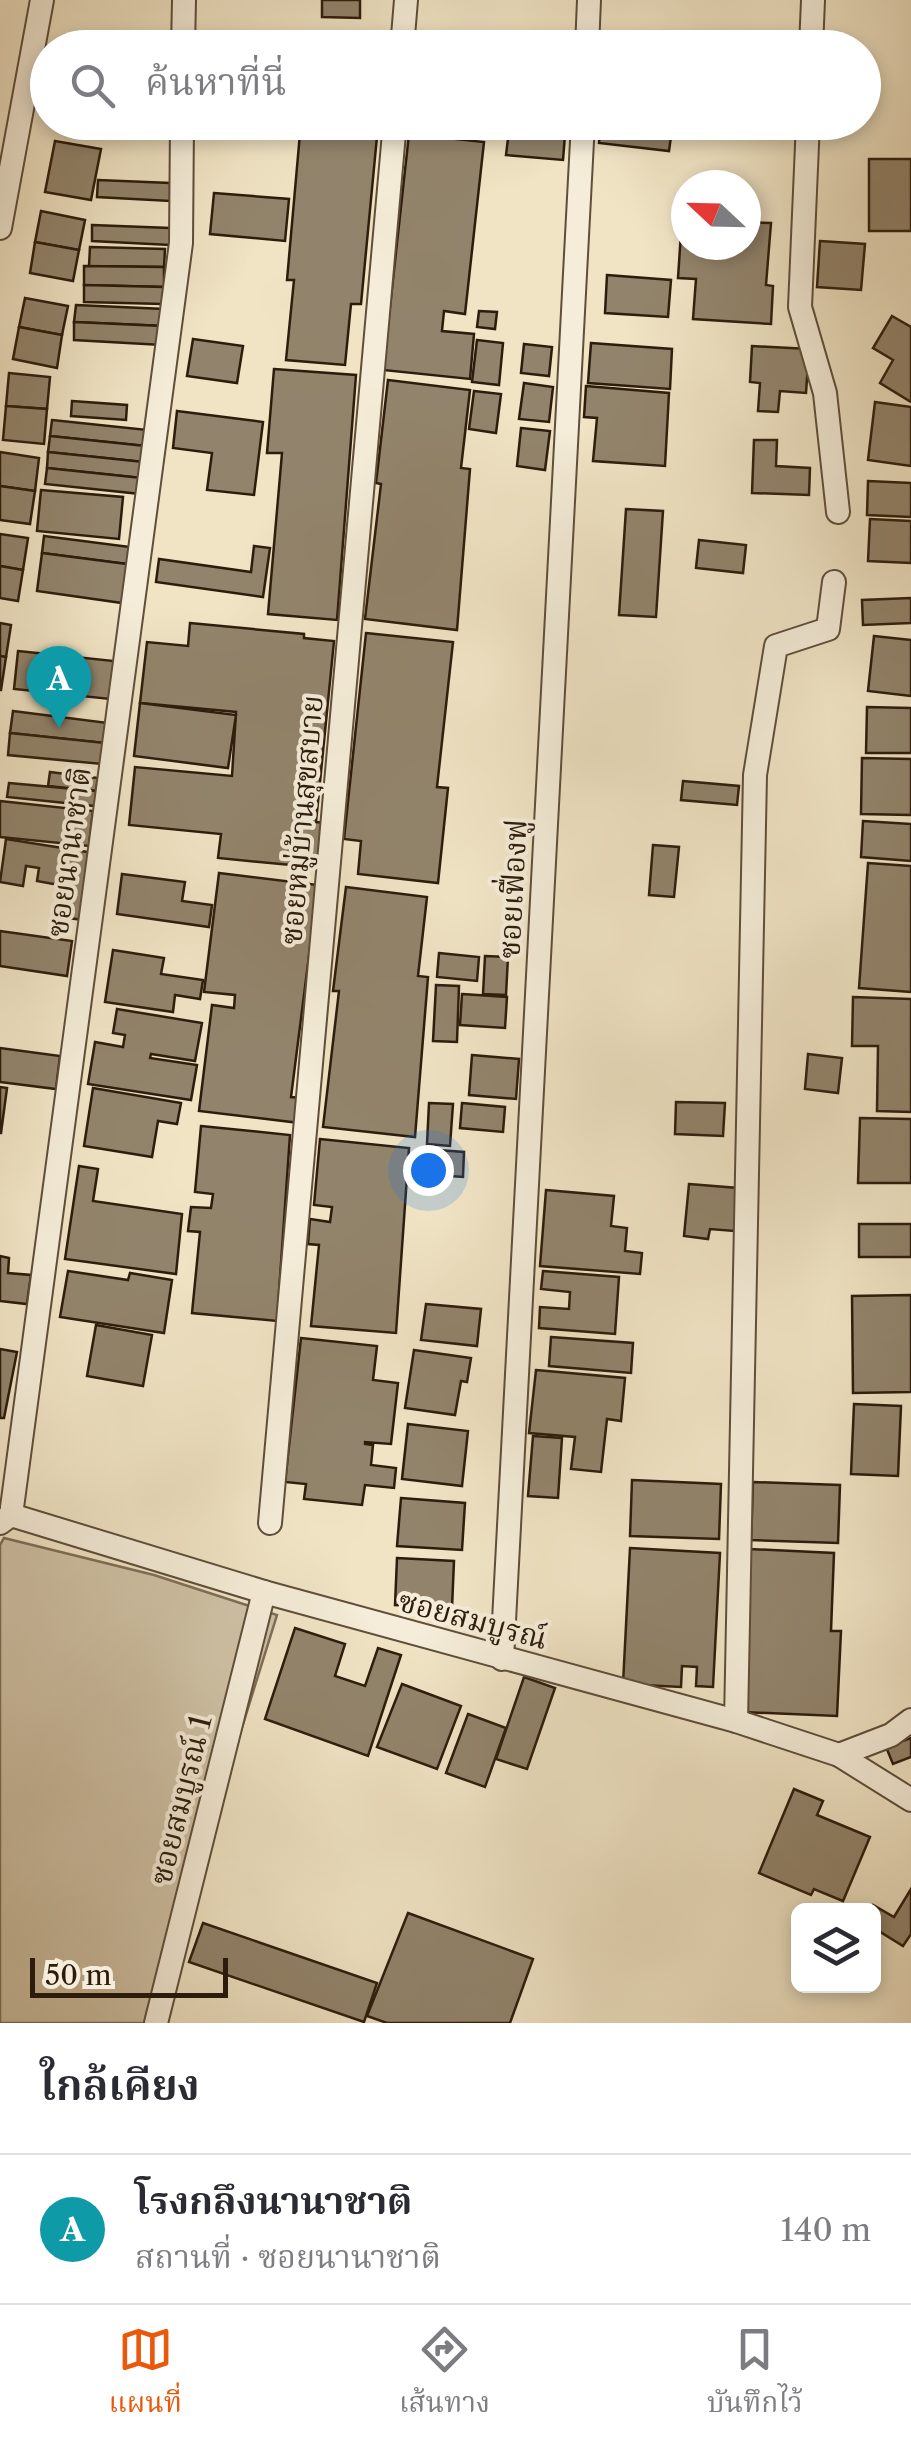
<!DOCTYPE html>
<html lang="th">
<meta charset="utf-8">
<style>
body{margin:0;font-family:"Libre Caslon Text","Noto Serif Thai",serif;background:#f7f7f7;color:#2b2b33}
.controls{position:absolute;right:30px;bottom:30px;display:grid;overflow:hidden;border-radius:15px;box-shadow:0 5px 15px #0003}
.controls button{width:90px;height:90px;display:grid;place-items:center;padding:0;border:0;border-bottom:2px solid #e1e1e2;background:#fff;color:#2b2b33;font:50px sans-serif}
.compass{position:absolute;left:671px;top:170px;width:90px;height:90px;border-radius:50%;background:#fff;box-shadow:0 5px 15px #0003;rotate:292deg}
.scale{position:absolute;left:30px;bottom:25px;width:198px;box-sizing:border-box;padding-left:10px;border:5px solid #2d1c0c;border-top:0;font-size:28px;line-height:35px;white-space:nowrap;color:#2d1c0c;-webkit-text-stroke:8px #f5edd9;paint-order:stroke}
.you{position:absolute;left:428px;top:1170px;width:35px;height:35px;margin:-25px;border:8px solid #fff;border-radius:50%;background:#1a73e8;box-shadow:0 0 0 15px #1a73e833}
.badge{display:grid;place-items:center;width:65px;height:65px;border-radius:50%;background:#ea580c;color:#fff;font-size:32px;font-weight:700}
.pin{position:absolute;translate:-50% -82px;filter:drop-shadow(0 2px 5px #0008)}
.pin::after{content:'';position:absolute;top:52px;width:35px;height:30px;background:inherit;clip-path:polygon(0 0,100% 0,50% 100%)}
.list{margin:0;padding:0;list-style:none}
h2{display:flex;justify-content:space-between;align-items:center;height:130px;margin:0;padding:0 40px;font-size:42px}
h2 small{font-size:32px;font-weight:400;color:#7c7c81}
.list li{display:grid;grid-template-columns:65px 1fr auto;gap:30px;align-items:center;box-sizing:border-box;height:150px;padding:0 40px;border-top:2px solid #e1e1e2}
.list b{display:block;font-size:38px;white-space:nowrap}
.list p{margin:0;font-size:32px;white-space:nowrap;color:#7c7c81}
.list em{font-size:32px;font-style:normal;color:#7c7c81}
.icon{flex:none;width:55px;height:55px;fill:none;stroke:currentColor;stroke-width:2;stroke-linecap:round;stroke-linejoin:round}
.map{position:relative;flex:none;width:911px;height:2023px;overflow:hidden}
.search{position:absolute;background:#fff;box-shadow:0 5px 15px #0003;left:30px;right:30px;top:30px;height:110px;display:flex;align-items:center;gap:25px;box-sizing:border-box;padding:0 35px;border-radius:55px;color:#7c7c81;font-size:38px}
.sheet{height:280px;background:#fff}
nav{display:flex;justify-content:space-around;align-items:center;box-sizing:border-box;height:140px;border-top:2px solid #e1e1e2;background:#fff;font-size:28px;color:#7c7c81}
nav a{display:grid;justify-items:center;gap:5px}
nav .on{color:#ea580c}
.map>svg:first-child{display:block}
.green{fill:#cfc2a6;stroke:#7e6f59;stroke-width:2.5}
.building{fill:#92846c;stroke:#2d1c0c;stroke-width:2.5}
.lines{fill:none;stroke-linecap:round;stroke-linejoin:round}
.street-casing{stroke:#5e4e3a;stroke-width:26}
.street{stroke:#f5edd9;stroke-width:22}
.labels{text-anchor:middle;stroke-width:8;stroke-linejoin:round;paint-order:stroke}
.street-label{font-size:30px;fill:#2d1c0c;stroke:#f5edd9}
</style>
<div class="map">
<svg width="911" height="2023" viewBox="0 0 911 2023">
<rect width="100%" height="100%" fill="#f0e4c5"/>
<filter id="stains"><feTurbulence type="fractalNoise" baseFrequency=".002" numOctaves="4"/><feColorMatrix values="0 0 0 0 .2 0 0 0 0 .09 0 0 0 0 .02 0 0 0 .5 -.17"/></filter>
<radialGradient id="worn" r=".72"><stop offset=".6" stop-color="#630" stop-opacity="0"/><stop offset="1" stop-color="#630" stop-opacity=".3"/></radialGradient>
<!-- green -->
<path class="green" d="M4,1538l150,37 123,40 -127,408h-150v-478z"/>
<!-- building -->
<g class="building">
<path d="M322,0h38v18l-38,-1z"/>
<path d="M497,36l17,2 -1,10h-17z"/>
<path d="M516,41l56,7h-56z"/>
<path d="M73,122h16l-1,9 -16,-2z"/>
<path d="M89,122h18l-2,12 -17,-3z"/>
<path d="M301,122l77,4 -17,178h-10l-6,61 -59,-5 8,-80h-7z"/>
<path d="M510,122h56l-3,38 -57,-5z"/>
<path d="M601,122h72l-4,29 -70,-8z"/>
<path d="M409,134l75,8 -19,172 -21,-3 -2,20 32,3 -4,45 -87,-9z"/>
<path d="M55,141l46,8 -10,51 -46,-8z"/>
<rect x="869" y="159" width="42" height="72"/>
<path d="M98,180l72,3v18l-73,-4z"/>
<path d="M214,193l75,6 -4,42 -75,-7z"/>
<path d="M683,203h3v42h60v-23l25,1 -5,62 7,1 -2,38 -78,-5 3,-40 -18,-1z"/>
<path d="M41,211l44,9 -6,30 -44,-8z"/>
<path d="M92,225l78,3v17l-78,-4z"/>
<path d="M820,241l45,3 -4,46 -44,-3z"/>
<path d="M35,242l44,8 -6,31 -43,-8z"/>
<path d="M90,247l75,2 -1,18 -75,-1z"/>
<path d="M84,266l80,1v20l-80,-2z"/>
<path d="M607,275l64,5 -3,37 -63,-4z"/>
<path d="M84,285l80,2 -1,17 -79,-2z"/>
<path d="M25,298l43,8 -6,29 -43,-8z"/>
<path d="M76,305l88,4 -1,17 -89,-4z"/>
<path d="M479,311l18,1 -2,17 -18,-2z"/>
<path d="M892,316l19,11v75l-31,-19 13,-23 -20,-12z"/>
<path d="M74,322l89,4 -1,19 -88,-5z"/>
<path d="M19,327l43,8 -5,33 -44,-9z"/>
<path d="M193,339l50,7 -6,37 -50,-7z"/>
<path d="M477,340l26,3 -4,42 -27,-3z"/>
<path d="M591,343l81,6 -2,40 -82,-6z"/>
<path d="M524,344l28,3 -3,29 -28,-3z"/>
<path d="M752,346l57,3 -3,44 -26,-2 -2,21 -20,-1 2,-28 -10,-1z"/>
<path d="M274,369l82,6 -19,245 -69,-6 14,-161h-15z"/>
<path d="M9,373l41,4 -3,32 -41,-3z"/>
<path d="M388,380l82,10 -9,78 9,1 -13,161 -92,-11 16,-135 -5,-1z"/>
<path d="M524,383l29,4 -4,35 -30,-3z"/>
<path d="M586,386l83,7 -4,73 -72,-5 4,-43 -13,-1z"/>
<path d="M474,391l27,3 -5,39 -27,-4z"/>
<path d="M72,401l55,4 -1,15 -55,-4z"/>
<path d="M875,402l36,5v59l-43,-6z"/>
<path d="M6,406l41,3 -3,35 -41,-4z"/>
<path d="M177,411l86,11 -9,73 -47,-5 5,-37 -39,-5z"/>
<path d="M52,420l96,10 -2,16 -96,-10z"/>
<path d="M521,428l29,3 -5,39 -28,-4z"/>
<path d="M50,436l96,10 -2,16 -96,-10z"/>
<path d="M754,440h23l-1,26 34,2 -1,27 -57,-2z"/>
<path d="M0,452l39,6 -4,33 -35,-5z"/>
<path d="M48,452l96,10 -2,16 -95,-10z"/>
<path d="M47,468l95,10 -1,16 -96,-10z"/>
<path d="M868,481l43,2v34l-44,-2z"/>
<path d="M0,486l35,5 -5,33 -30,-4z"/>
<path d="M41,490l82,7 -4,42 -82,-8z"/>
<path d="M626,509l37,2 -7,106 -37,-2z"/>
<path d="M870,519l41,2v42l-43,-2z"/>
<path d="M0,534l28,4 -5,32 -23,-4z"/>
<path d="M44,536l86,11 -3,17 -85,-11z"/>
<path d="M699,540l47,5 -3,28 -47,-5z"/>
<path d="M254,546l16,2 -7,49 -107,-15 3,-23 92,13z"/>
<path d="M42,553l85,11 -5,39 -85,-12z"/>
<path d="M0,566l23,4 -5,31 -18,-3z"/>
<path d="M911,598v25l-48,2 -1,-25z"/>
<path d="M0,623l11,2 -5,32 -6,-1z"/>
<path d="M190,623l114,11v4l30,3 -18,181 11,1 -5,45 -104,-10 3,-24 -92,-9 6,-58 97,9 4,-64 -96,-9 7,-61 41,4z"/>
<path d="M366,633l87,9 -16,145 11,1 -10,95 -80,-9 3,-33 -17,-2z"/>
<path d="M874,636l37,4v56l-43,-5z"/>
<path d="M18,651l96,10 -4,38 -96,-10z"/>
<path d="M0,656l6,1 -5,33h-1z"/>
<path d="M140,703l96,12 -8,53 -94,-12z"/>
<path d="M867,707l44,1v45h-45z"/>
<path d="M13,711l95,12 -3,20 -95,-10z"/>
<path d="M10,733l95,10 -3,21 -94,-9z"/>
<path d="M862,758l49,1v56l-50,-1z"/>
<path d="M50,772l48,6 -2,13 -48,-5z"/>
<path d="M683,781l56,5 -2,19 -56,-5z"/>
<path d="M9,783l87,8 -1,15 -88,-9z"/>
<path d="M0,801l93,10 -4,35 -89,-9z"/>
<path d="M863,821l48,3v37l-50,-4z"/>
<path d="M6,839l88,14 -11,67 -29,-4 5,-31 -22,-4 2,-13 -13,-2 -3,20 -23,-4z"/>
<path d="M653,845l26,2 -5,50 -25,-2z"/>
<path d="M868,863l43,3v126l-52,-4z"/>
<path d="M219,873l99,12 -27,212 12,1 -3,25 -101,-12 13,-106 22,3 1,-13 -31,-3z"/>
<path d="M122,874l63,8 -3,19 30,4 -3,22 -92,-13z"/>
<path d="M346,887l81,10 -9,79 10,1 -13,160 -92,-10 16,-136h-6z"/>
<path d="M0,931l72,10 -5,35 -67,-10z"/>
<path d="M113,950l51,8 -3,16 42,6 -3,19 -25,-4 -2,17 -68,-10z"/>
<path d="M439,953l40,4 -2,24 -40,-4z"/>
<path d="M485,956l23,1 -2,38 -23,-1z"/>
<path d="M436,985l23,1 -2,56 -24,-1z"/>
<path d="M462,994l45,3 -2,31 -45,-3z"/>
<path d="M853,997l58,2v113l-34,-1 1,-65h-26z"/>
<path d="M117,1009l85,14 -7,38 -44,-7 -1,4 47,7 -6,35 -103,-16 7,-42 28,5 2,-12 -12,-2z"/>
<path d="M0,1048l60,8 -4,33 -56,-7z"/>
<path d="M808,1054l34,4 -4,35 -33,-4z"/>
<path d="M472,1055l47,4 -3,40 -47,-4z"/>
<path d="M0,1087l7,1 -6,45h-1z"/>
<path d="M93,1088l88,15 -4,21 -19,-3 -6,36 -68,-11z"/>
<path d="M676,1102l49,1 -2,33 -48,-2z"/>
<path d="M429,1103l24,1 -3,42 -23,-2z"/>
<path d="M462,1103l43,4 -2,25 -43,-4z"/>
<path d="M860,1118l51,1v64h-53z"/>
<path d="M201,1126l89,9 -13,186 -85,-8 8,-81 -12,-1 3,-24 20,1 2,-14 -18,-2z"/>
<path d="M320,1139l89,9 -13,185 -85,-7 8,-81 -11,-1 2,-25 20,3 2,-15 -18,-2z"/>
<path d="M425,1149l39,3 -1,25 -40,-3z"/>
<path d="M79,1166l19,3 -5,32 89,13 -6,60 -111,-15z"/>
<path d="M689,1184l49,4 -4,43 -24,-2 -2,10 -24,-3z"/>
<path d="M546,1190l68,6 -3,30 16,2 -2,23 17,2 -2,21 -100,-8z"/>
<rect x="859" y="1224" width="52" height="33"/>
<path d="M0,1256l9,2 -1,15 23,2 -4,29 -27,-3z"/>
<path d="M68,1271l60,9 2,-7 42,7 -8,53 -104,-16z"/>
<path d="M543,1271l76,6 -4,57 -76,-6 1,-21 29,2 1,-17 -29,-3z"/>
<path d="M911,1295v97l-58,1 -1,-97z"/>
<path d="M426,1304l55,5 -4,37 -56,-6z"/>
<path d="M96,1325l56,10 -9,51 -56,-10z"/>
<path d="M551,1337l82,6 -2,30 -82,-7z"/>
<path d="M301,1338l76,8 -4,34 25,3 -7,61 -26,-2v2l8,1 -2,20 25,3 -2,20 -29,-3 -3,20 -58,-6 2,-15 -21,-2z"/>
<path d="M0,1349l17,3 -13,66h-4z"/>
<path d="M414,1350l57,8 -4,24 -6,-1 -6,34 -50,-7z"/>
<path d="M536,1370l89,8 -4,43 -14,-2 -6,53 -30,-3 4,-32 -46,-4z"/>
<path d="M854,1404l47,2 -3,70 -47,-2z"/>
<path d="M408,1424l60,7 -6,55 -60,-7z"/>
<path d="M533,1436l29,2 -4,60 -30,-2z"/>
<path d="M632,1480l89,4 -2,55 -89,-3z"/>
<path d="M753,1482l87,3 -2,58 -87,-3z"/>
<path d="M401,1498l64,5 -3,47 -65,-4z"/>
<path d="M630,1548l90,5 -7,134 -17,-1 1,-19 -15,-1 -1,21 -58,-3z"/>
<path d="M749,1549l85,4 -3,78h10l-4,85 -94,-4z"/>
<path d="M397,1558l57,3 -2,47 -57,-3z"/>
<path d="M295,1628l50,16 -10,32 30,10 13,-38 23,7 -33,101 -103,-37z"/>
<path d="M524,1677l31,11 -28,81 -31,-10z"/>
<path d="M402,1684l59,22 -24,63 -60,-22z"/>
<path d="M468,1714l38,14 -21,59 -39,-14z"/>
<path d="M911,1738v19l-18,7 -7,-17z"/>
<path d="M794,1789l29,12 -6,14 53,22 -27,64 -29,-12 -3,6 -52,-22z"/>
<path d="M911,1889v45l-8,12 -29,-18v-18h-4l3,-5 21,12z"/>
<path d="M408,1913l125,46 -23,64h-123l-20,-7z"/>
<path d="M203,1923l174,60 -13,39 -175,-60z"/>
</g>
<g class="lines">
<!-- street casing -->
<g class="street-casing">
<g id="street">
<path d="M183,48l1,-48"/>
<path d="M402,48l4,-48"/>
<path d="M587,48l2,-48"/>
<path d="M811,48l2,-48"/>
<path d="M808,122l-8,185 25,86 13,119"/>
<path d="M0,228l42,-228"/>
<path d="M11,1515l253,77 472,129 103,34 72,45"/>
<path d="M0,1523l11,-8 170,-1272 1,-121"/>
<path d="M270,1523l125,-1401"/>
<path d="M502,1659l81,-1537"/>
<path d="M736,1721l19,-946 21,-129 52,-17 6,-47"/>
<path d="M839,1755l52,-20 20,-15"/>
<path d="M156,2023l108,-431"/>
</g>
</g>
<!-- street -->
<use href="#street" class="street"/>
</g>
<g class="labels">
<!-- street labels -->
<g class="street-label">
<text transform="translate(302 820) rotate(-85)" y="10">ซอยหมู่บ้านสุขสบาย</text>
<text transform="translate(69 852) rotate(-82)" y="10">ซอยนานาชาติ</text>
<text transform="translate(513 889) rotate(-87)" y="10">ซอยเฟื่องฟู</text>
<text transform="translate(473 1620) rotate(15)" y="10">ซอยสมบูรณ์</text>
<text transform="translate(181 1800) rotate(-76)" y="10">ซอยสมบูรณ์ 1</text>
</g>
</g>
<rect width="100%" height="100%" filter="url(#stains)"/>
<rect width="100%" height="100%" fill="url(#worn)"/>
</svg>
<div class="controls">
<button><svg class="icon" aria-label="layers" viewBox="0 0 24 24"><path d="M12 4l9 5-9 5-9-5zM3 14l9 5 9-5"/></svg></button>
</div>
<svg class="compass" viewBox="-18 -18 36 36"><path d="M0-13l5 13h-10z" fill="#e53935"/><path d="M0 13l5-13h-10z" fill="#7c7c81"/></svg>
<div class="scale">50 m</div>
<div class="you"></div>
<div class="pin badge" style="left:59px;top:728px;background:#0f9aa8">A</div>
<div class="search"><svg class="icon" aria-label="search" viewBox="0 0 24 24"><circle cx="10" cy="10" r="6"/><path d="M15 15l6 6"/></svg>ค้นหาที่นี่</div>
</div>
<section class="sheet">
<h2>ใกล้เคียง<small></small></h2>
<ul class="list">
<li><span class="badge" style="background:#0f9aa8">A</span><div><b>โรงกลึงนานาชาติ</b><p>สถานที่ · ซอยนานาชาติ</p></div><em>140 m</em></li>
</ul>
</section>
<nav>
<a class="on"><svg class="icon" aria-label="map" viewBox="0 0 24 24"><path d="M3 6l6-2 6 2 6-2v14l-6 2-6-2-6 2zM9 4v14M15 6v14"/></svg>แผนที่</a>
<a><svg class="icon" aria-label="directions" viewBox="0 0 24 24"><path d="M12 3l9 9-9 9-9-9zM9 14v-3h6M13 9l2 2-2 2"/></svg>เส้นทาง</a>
<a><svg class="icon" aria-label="saved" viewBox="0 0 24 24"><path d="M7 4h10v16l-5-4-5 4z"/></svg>บันทึกไว้</a>
</nav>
